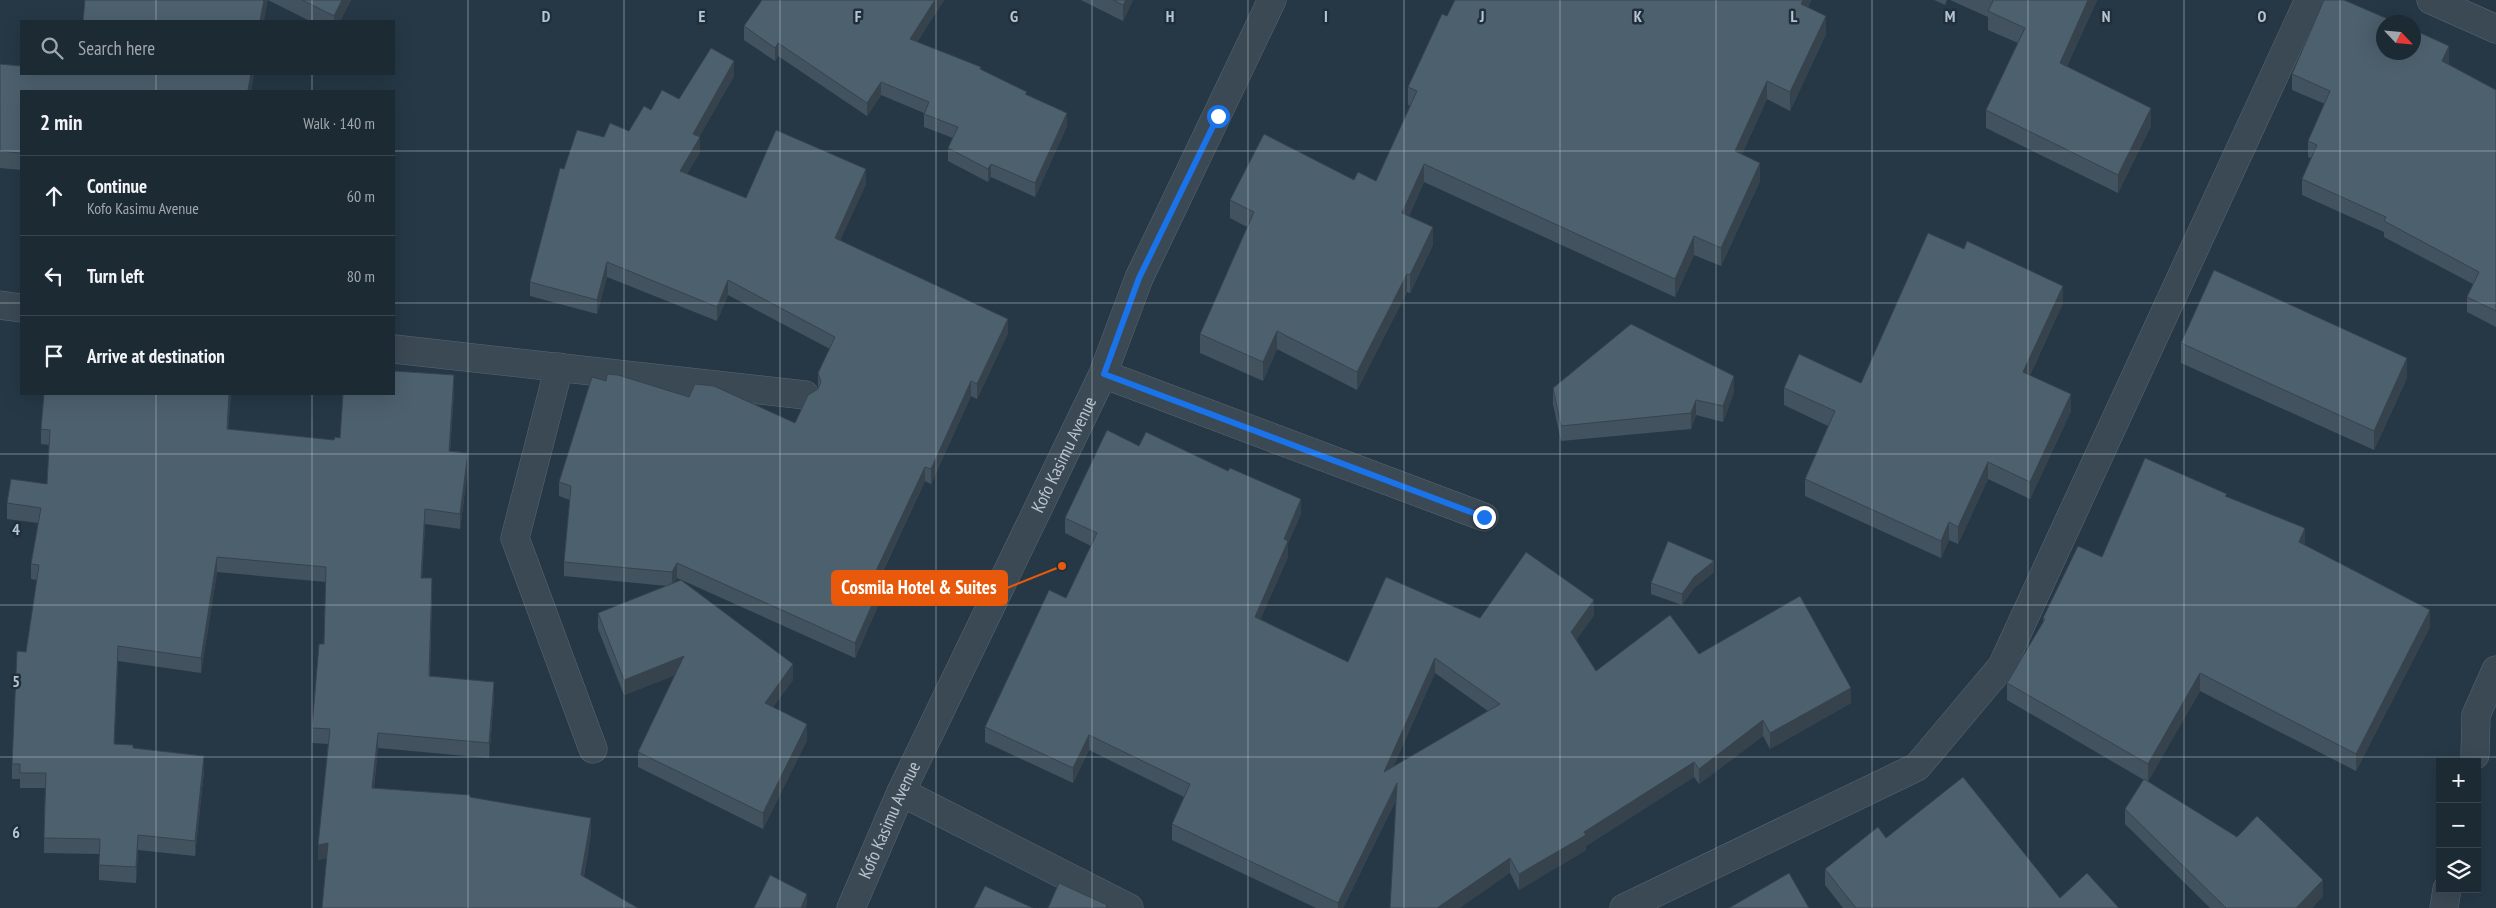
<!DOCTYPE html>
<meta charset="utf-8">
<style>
body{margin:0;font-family:"PT Sans Narrow",sans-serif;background:#293640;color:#f1f3f6}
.controls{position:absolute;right:15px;bottom:15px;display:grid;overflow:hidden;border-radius:0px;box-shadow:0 5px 20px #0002}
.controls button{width:45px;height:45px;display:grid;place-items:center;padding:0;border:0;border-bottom:1px solid #3a464f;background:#1c2a34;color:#f1f3f6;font:25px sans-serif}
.compass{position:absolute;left:2376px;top:15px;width:45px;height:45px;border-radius:50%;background:#1c2a34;box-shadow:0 5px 20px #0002;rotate:116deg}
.stop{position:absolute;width:15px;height:15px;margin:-11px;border:4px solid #1a73e8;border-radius:50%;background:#fff}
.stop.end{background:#1a73e8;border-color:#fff;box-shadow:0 1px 5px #0008}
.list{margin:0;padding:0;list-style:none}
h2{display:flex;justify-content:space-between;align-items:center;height:65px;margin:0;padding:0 20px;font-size:21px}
h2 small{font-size:16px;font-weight:400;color:#a0a7ac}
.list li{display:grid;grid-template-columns:32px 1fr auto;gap:15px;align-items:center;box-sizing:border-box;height:80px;padding:0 20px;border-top:1px solid #3a464f}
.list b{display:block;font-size:19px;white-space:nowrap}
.list p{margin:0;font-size:16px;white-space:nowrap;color:#a0a7ac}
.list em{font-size:16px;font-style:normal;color:#a0a7ac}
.icon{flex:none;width:28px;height:28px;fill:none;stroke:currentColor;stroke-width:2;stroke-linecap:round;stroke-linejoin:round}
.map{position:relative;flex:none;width:2496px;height:908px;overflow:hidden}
.search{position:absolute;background:#1c2a34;box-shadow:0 5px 20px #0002;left:20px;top:20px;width:375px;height:55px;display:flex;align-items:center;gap:12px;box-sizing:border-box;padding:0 18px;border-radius:0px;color:#a0a7ac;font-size:19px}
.panel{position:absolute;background:#1c2a34;box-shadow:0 5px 20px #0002;left:20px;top:90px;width:375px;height:305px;border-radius:0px}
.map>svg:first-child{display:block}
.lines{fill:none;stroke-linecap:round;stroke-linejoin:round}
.minor-casing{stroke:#596772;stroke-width:29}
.minor{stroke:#3b4955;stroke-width:28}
.wall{fill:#42535f;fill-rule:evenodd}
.shaded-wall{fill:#36434d}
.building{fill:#4d606e;stroke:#36434d;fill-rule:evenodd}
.route{stroke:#1a73e8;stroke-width:6}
.grid{fill:none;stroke:#b9c4ce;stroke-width:1;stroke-opacity:0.55}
.labels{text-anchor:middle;stroke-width:5;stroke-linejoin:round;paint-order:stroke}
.street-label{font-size:18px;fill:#b9c4ce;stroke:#1f2f3b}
.grid-label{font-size:16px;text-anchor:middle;font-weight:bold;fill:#b9c4ce;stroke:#1f2f3b;stroke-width:5;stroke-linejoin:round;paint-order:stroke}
.leader{fill:none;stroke:#e8590c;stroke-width:2}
.callout-dot{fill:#e8590c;stroke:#1f2f3b;stroke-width:2}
.callout{fill:#e8590c;stroke:#e8590c;stroke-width:2}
.callout-label{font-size:19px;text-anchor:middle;font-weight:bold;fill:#fff}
</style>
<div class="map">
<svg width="2496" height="908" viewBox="0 0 2496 908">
<rect width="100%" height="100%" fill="#263846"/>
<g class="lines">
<!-- minor casing -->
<g class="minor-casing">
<g id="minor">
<path d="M2431,0l65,29"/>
<path d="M0,305l21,3"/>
<path d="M394,349l411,46"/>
<path d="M559,367l-44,171 78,211"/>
<path d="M1103,374l381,143"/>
<path d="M2475,755l1,-40 20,-45"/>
<path d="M901,792l228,116"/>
<path id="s1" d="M851,908l50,-116 202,-418 36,-96 133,-278"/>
<path d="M1624,908l293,-141 85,-101 307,-666"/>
<path d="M2444,908l3,-19"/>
</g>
</g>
<!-- minor -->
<use href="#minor" class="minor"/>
</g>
<!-- wall -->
<g class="wall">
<path d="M268,0h83l-11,21h-30z"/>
<path d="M944,0l-27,42 64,28 46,25 40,31 -32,71 -44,-20 -3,5 -40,-21v-13l5,-10 -29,-11v-14l-43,-18 -14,21 -89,-60 -3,5 -31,-21v-14z"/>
<path d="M1081,0h52l-10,21z"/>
<path d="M1811,0l-3,7 18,27 -36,77 -23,-12 -25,55 18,27 -39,85 -27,-11 -19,42 -251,-115 -15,34 24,29 -23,48 -3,-1 -50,98 -80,-41 -14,32 -63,-28v-19l47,-107 -17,-9v-18l124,-20 22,1 35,-75 -3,-1v-18l39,-71z"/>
<path d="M1934,0h13l-2,5z"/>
<path d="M1950,0h147l-30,66 84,60 -33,67 -132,-65v-18l32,-67 -30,-13v-13z"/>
<path d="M2449,62l-1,2 48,26v237l-29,-15v-15l6,-13 -89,-47v-5l-82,-37v-16l9,-21 -3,-1v-16l17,-37 -33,-14v-16z"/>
<path d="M0,64l21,10h233l-3,17h-230v79l-21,-2z"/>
<path d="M734,76l-35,61 1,15 -13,22 59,24 120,-14 -26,56 168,93 -31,66 -6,-3 -40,88 -6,-3 -44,95 3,16 -29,66 -178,-80 -4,5 120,97 -20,27 34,33 -44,89 -125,-62v-15l37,-77 -51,20 -26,-66v-16l69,-27 -103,-10v-14l6,-62 -11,-4v-14l47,-101 83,16 106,26 23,-34v-16l12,-24 -102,-54 -11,26 -110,-44 -10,37 -67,-18v-14l34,-113 40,-32 25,-6 22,-21 28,-11z"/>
<path d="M2063,303l-33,72 41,36 -41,88 -42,-20 -30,65 -9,-4 -8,18 -136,-62v-17l23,-53 -44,-21v-17l77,-5z"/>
<path d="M2181,343l226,35 -33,72 -193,-87z"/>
<path d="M1553,388l181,4 -11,30 -27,-7 -5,14 -130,12 -8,-37z"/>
<path d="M454,390l-4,61 18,17 -8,61 -35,-5 -3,54 10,15 -2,84 64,20 -5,61 -111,-10 -4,40 96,9 121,36 -7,43 -257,-18 -9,2 10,-116 -16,-1v-15l12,-84 2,-62 -109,-10 -16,101 -83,-12 -4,83 19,4 71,23 -9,85 -57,-6 -2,33 -37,-3v-26l-55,-1 1,-65h-25v-9h-8v-15l14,-112 11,-72 -6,-1v-15l7,-41 -31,-4v-16l40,-19 2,-39 -8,-1v-15l3,-35h187l-3,35 106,11z"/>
<path d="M1139,446l162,68 -13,29v14l-28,62 88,43 132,-44 114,-3 -18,25 20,31 103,-17 152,49 -81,46 -7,-13 -64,48 -5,-7 -108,69v4l-67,40 -9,-17 -114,-73 -53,108h-27l-144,-68v-16l12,-27 -95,-47 -16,33 -88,-41v-15l81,-129 25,-52 -26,-13v-15zM1435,673l53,38 -95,56z"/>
<path d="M2227,497l78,48 125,82 -74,144 -156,-80 -52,90 175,115 -11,12h-102l-85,-84v-15l19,-29 -137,-80v-17l36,-60v-5l59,-61z"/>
<path d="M1714,572l-20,16 -12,17 -31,-11v-11z"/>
<path d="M1886,838l174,60 59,10h-276l-18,-23v-16z"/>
</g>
<!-- shaded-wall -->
<g class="shaded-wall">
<path d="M264,0h4l-4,21h-4z"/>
<path d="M342,0h9l-11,21h-6v-5z"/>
<path d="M935,0h9l-34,52v-13z"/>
<path d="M1126,0h7l-10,21v-16z"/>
<path d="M1803,0h8l-10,22v-18z"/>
<path d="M2088,0h9l-37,81v-18z"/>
<path d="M1826,16v18l-36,77v-19z"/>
<path d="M778,43v13l-3,5v-13z"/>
<path d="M2449,46v16l-7,14v-15z"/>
<path d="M734,61v15l-41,72v-14z"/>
<path d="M251,74h3l-3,17h-3z"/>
<path d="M1767,81v18l-32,70v-18z"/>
<path d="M881,82v13l-14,21v-13z"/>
<path d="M2151,108v18l-33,67v-18z"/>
<path d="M1067,113v13l-32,71v-14z"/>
<path d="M700,137v15l-20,34v-15z"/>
<path d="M1760,163v18l-39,85v-18z"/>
<path d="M991,164v13l-3,5v-13z"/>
<path d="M1424,164v18l-22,49v-18z"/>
<path d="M866,169v15l-31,68v-14z"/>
<path d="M1433,227v18l-23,48v-18z"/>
<path d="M1694,236v19l-19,42v-18z"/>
<path d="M607,262v15l-10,37v-14z"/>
<path d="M1407,274v18l-50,98v-18z"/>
<path d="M728,280v15l-11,26v-14z"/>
<path d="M2063,286v17l-40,86v-17z"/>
<path d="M1008,319v14l-31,66v-15z"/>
<path d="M1277,331v18l-14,32v-19z"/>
<path d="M2407,358v20l-33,72v-19z"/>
<path d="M454,375v15l-5,76v-15z"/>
<path d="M1734,376v16l-11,30v-16z"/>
<path d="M971,381v15l-40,88v-15z"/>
<path d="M229,394h2l-4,50v-15z"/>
<path d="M2071,394v17l-41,88v-17z"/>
<path d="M1696,400v15l-5,14v-16z"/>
<path d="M468,453v15l-8,61v-15z"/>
<path d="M1988,462v17l-30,65v-17z"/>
<path d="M925,467v14l-50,107v-15z"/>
<path d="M1301,499v15l-13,29v14l-33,75v-15l29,-78z"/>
<path d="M425,509v15l-4,69v-15z"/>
<path d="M1949,522v18l-8,18v-17z"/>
<path d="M2305,528v17l-6,-3z"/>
<path d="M217,557v15l-16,101v-15z"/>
<path d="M1714,561v11l-20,16 -12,17v-11l12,-17z"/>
<path d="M677,563v15l-5,9v-15z"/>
<path d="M884,578v14l-29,66v-15z"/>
<path d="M1594,600v15l-23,32v-15z"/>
<path d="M2430,610v17l-74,144v-17z"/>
<path d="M118,646v15l-4,98v-15z"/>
<path d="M684,656v16l-60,23v-15z"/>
<path d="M1435,658v15l-51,115v-16z"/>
<path d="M793,664v16l-28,38v-15z"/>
<path d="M2200,673v18l-52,91v-18z"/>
<path d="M494,682v15l-5,61v-15z"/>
<path d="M1851,688v15l-81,46v-16z"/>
<path d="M1763,720v16l-64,48v-15z"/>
<path d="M807,724v16l-44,89v-16z"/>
<path d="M378,733v15l-6,55v-15z"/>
<path d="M1089,735v15l-16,33v-15z"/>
<path d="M204,756v15l-9,85v-15z"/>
<path d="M1694,762v15l-108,69v4l-67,40v-16l65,-42z"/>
<path d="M1397,783v15l-54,110h-5v-5z"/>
<path d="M591,818v15l-10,57v-15z"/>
<path d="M138,835v15l-2,33v-16z"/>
<path d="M328,843v15l-10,2v-15z"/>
<path d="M1510,858v15l-50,35h-23z"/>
<path d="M2323,880v16l-11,12h-16z"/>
<path d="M807,894v11l-1,3h-5z"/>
</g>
<!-- building -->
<g class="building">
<path d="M85,0h179l-4,21h-177z"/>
<path d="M302,0h40l-8,16z"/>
<path d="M762,0h173l-25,39 71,28 -1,2 47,23 -2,2 42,19 -32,70 -44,-19 -3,5 -40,-21 10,-21 -34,-13 5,-12 -48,-20 -14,21 -89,-60 -3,5 -31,-22z"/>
<path d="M1113,0h13l-3,5z"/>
<path d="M1455,0h348l-2,4 25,12 -36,76 -23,-11 -32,70 25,12 -39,85 -27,-12 -19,43 -251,-115 -22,49 31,14 -23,48 -3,-1 -50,98 -80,-41 -14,31 -63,-28 54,-122 -24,-12 34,-66 90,46 4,-8 18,9 41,-90 -9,-4 34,-73 5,2z"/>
<path d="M1992,0h96l-28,63 91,45 -33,67 -132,-65 39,-82 -37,-17 5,-10z"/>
<path d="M2324,0h20l51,22h-11v30h30v-22l35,16 -7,15 54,29v221l-29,-14 12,-25 -95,-51 2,-4 -84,-38 15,-34 -9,-4 22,-50 -38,-17z"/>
<path d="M711,48l23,13 -41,73 7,3 -20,34 66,27 30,-68 90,39 -31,69 173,81 -31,65 -6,-3 -40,88 -6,-2 -50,106 9,5 -29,65 -178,-80 -5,9 -108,-10 7,-76 -12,-4 33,-105 14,4 1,-7 11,1 71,22 6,-13 19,2 81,37 13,-28 10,-6 3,-7 -3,-9 17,-36 -107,-57 -11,27 -110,-45 -10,38 -67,-18 30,-114 4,1 13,-39 27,7 6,-14 19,8 15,-25 7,4 11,-20 17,9z"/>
<path d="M0,64l21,2v8h230l-3,16 5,1h-232v62l-21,-2z"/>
<path d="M1928,233l36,16 3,-8 96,45 -40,86 48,22 -41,88 -42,-20 -30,65 -9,-5 -8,19 -136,-62 30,-68 -51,-23 15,-34 62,29z"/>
<path d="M2214,270l193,88 -33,73 -193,-88z"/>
<path d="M1631,324l103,52 -11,30 -27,-6 -5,13 -130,13 -8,-38z"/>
<path d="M394,371l60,4 -5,76 19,2 -8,61 -35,-5 -4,69h11l-3,98 65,6 -5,61 -111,-10 -6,55 98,7v2l121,21 -10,57 57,33h-316l6,-65 -10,2 12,-116 -18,-1 7,-84h5l2,-77 -109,-10 -16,101 -83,-12 -4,98 19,1v3l71,8 -9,85 -57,-6 -2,32 -37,-2 1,-26 -56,-1 2,-65h-26v-9h-8l5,-113 9,1 13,-87 -8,-1 10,-56 -34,-5 4,-24 36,5 3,-54 -9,-1 3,-35h185l-2,35 107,11 1,-3 5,1 3,-44h51z"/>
<path d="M1107,430l32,16 7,-14 82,39 2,-3 71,31 -17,40 4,2 -33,76 93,45 38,-85 94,41 46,-66 68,48 -23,32 25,39 74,-56 29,39 101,-58 51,92 -81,45 -7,-13 -64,49 -5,-7 -110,70 2,3 -67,39 -9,-16 -73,50h-47l7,-125 -59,120 -166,-79 18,-40 -101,-49 -16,33 -88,-41 64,-137 17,8 31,-65 -32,-15zM1435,658l65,46 -116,68z"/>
<path d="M2145,458l82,36 -2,2 80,32 -6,14 131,68 -74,144 -156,-81 -52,91 -141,-81 38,-64 -2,-1 35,-72 24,11z"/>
<path d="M1668,541l46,20 -20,16 -12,17 -31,-11z"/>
<path d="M681,580l112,84 -28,39 42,21 -44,89 -125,-61 46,-96 -60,24 -26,-67z"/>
<path d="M1963,777l97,121 27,-25 32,35h-263l-31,-39 53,-42 8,11z"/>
<path d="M2144,779l93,58 20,-21 66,64 -27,28h-70l-101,-99z"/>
<path d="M1789,873l20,35h-80z"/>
<path d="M770,875l37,19 -6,14h-47z"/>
<path d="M1059,883l48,22 -1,3h-58z"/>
<path d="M985,886l48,22h-59z"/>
</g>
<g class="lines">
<!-- route -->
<path class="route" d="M1218,116l-79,162 -35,96 380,143"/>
</g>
<!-- grid -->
<path class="grid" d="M156,0v21M312,0v21M468,0v908M624,0v908M780,0v908M936,0v908M1092,0v908M1248,0v908M1404,0v908M1560,0v908M1716,0v908M1872,0v908M2028,0v908M2184,0v908M2340,0v908M156,74v17M312,74v17M0,151h21M394,151h2102M0,303h21M394,303h2102M156,394v514M312,394v514M0,454h2496M0,605h2496M0,757h2496"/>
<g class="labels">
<!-- street labels -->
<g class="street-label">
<text dy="6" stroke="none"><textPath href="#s1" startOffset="501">Kofo Kasimu Avenue</textPath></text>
<text dy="6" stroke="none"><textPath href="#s1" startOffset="96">Kofo Kasimu Avenue</textPath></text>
</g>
</g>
<g class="grid-label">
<text x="546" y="22">D</text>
<text x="702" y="22">E</text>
<text x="858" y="22">F</text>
<text x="1014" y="22">G</text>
<text x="1170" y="22">H</text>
<text x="1326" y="22">I</text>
<text x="1482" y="22">J</text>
<text x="1638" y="22">K</text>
<text x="1794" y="22">L</text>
<text x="1950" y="22">M</text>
<text x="2106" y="22">N</text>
<text x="2262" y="22">O</text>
<text x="16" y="535">4</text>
<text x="16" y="687">5</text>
<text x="16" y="838">6</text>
</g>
<!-- callouts -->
<path class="leader" d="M1062 566L1007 588"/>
<circle class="callout-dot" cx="1062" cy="566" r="5"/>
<rect class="callout" x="832" y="571" width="175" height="34" rx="5"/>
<g class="callout-label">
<text x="919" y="594">Cosmila Hotel &amp; Suites</text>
</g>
</svg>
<div class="controls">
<button>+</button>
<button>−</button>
<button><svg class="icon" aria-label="layers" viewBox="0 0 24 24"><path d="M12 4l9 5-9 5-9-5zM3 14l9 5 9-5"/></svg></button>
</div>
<svg class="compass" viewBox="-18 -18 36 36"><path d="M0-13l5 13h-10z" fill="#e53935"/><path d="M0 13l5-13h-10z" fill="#a0a7ac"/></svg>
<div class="stop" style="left:1218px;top:116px"></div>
<div class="stop end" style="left:1484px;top:517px"></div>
<div class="search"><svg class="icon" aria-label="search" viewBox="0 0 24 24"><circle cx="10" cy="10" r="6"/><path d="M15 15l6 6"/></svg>Search here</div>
<section class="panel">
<h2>2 min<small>Walk · 140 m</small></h2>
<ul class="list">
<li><svg class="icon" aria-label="ahead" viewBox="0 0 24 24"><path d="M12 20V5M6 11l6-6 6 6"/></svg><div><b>Continue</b><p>Kofo Kasimu Avenue</p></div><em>60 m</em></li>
<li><svg class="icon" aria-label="left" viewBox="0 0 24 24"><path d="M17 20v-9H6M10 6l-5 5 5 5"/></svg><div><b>Turn left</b></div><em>80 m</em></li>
<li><svg class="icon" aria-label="arrive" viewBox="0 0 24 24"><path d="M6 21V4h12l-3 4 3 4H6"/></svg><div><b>Arrive at destination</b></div></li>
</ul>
</section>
</div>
